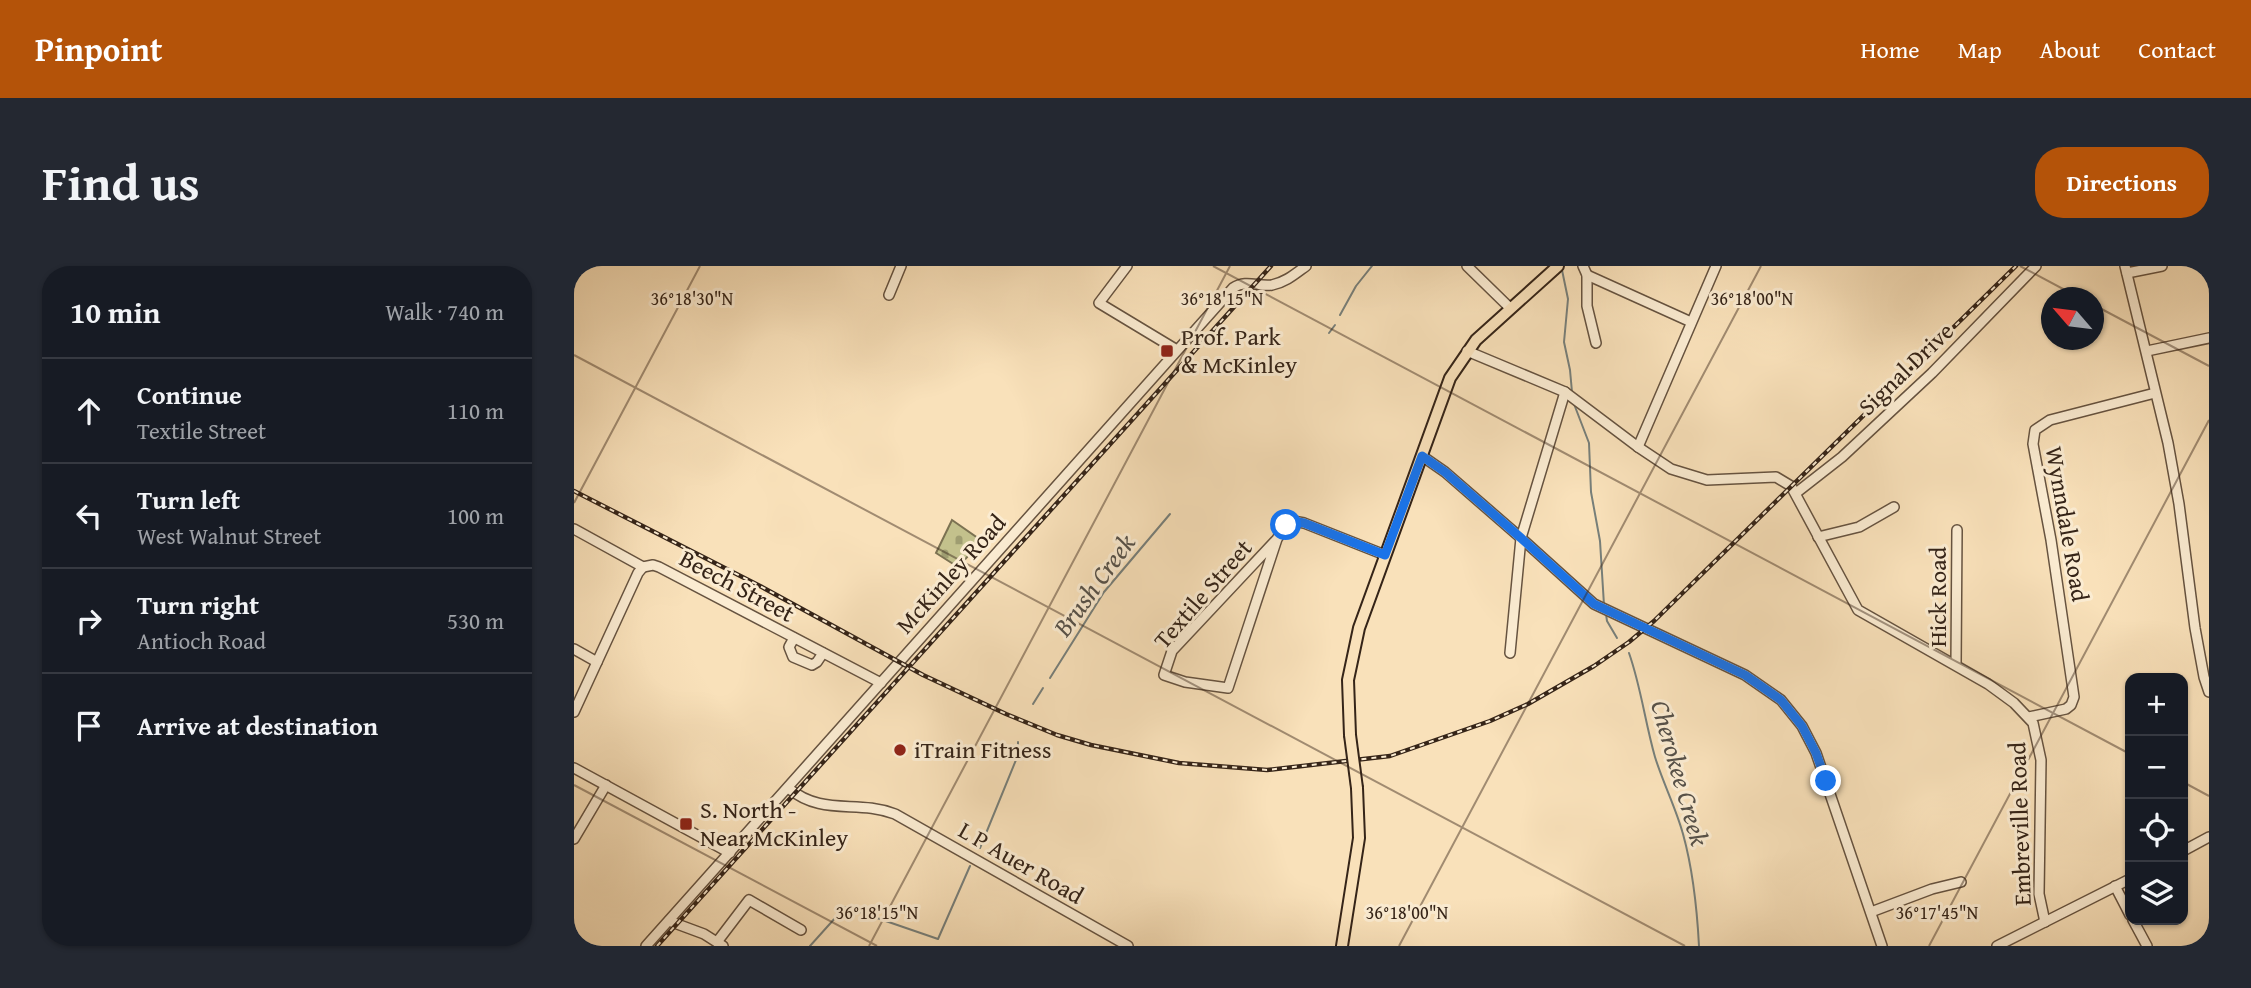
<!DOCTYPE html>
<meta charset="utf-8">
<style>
body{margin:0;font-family:"Gentium Book Plus",serif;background:#242831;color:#f1f3f6}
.controls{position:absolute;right:21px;bottom:21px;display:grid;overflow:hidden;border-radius:14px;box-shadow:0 2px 5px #0004}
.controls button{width:63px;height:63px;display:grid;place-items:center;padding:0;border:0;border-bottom:2px solid #363941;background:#171b24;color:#f1f3f6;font:35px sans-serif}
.compass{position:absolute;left:1467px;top:21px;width:63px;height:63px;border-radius:50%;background:#171b24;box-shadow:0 2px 5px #0004;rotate:298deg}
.stop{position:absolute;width:21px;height:21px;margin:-16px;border:5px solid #1a73e8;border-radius:50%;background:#fff}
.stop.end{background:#1a73e8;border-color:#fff;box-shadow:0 2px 7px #0008}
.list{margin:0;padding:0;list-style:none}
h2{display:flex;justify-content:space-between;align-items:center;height:91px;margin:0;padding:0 28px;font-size:30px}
h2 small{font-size:23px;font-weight:400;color:#9ea1a6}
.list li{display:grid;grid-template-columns:46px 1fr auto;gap:21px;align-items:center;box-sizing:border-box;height:105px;padding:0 28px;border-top:2px solid #363941}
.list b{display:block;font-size:26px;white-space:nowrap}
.list p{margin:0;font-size:23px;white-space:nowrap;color:#9ea1a6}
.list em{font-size:23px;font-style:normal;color:#9ea1a6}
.icon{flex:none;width:38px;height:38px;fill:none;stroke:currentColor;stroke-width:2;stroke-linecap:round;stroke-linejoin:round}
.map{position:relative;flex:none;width:1635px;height:680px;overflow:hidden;border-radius:28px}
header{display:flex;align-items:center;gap:42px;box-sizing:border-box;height:98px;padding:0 35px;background:#b45309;color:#fff}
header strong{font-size:33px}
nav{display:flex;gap:38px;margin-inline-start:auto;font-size:24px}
.intro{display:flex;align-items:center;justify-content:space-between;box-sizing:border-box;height:168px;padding:0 42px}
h1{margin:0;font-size:49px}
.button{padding:18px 32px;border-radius:28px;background:#b45309;color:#fff;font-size:24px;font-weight:700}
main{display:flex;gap:42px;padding:0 42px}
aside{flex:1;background:#171b24;border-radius:28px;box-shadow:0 2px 5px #0004}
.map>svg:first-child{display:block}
.cemetery{fill:url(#cemetery-stones);stroke:#7c7252;stroke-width:2}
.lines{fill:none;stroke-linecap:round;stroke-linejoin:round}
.stream{stroke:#777f7a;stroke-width:2}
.minor-casing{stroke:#665340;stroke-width:12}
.major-casing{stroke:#352418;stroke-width:14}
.minor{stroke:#fbecd2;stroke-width:9}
.major{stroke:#f9e1ba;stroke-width:10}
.rail-casing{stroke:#352418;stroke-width:4.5}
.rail{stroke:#fbecd2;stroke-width:2;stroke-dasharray:5;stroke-linecap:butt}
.major-bridge-casing{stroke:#352418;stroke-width:14;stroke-linecap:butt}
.major-bridge{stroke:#f9e1ba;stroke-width:10}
.route{stroke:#1a73e8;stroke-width:9}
.ticks{fill:none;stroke:#352418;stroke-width:2;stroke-opacity:0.45}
.poi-dot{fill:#8f2418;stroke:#fbecd2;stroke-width:2.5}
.labels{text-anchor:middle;stroke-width:6;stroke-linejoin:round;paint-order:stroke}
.poi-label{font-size:24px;fill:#352418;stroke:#fbecd2;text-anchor:start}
.street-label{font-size:24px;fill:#352418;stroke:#fbecd2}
.water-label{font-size:26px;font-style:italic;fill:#565149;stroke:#fbecd2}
.ticks-label{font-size:18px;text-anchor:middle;fill:#352418;stroke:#fbecd2;stroke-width:6;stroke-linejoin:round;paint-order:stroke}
</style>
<header>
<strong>Pinpoint</strong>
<nav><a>Home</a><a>Map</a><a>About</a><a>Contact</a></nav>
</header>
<div class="intro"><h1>Find us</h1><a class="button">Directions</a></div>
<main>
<aside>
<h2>10 min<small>Walk · 740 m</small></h2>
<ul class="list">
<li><svg class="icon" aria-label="ahead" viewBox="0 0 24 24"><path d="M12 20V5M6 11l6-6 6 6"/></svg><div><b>Continue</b><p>Textile Street</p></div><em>110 m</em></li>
<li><svg class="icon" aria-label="left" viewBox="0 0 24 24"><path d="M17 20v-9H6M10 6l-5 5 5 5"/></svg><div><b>Turn left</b><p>West Walnut Street</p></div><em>100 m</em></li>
<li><svg class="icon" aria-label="right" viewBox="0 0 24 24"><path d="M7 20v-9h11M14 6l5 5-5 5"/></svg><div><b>Turn right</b><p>Antioch Road</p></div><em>530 m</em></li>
<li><svg class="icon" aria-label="arrive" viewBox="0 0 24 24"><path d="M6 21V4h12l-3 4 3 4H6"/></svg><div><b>Arrive at destination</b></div></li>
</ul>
</aside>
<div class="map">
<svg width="1635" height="680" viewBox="0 0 1635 680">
<defs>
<pattern id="cemetery-stones" width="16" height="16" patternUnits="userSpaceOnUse" patternTransform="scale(1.75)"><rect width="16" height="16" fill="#c3c18c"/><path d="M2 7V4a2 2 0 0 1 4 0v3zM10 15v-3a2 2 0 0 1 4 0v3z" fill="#9f9d71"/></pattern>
</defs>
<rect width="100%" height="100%" fill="#f9e1ba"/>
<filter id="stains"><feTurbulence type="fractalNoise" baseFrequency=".00286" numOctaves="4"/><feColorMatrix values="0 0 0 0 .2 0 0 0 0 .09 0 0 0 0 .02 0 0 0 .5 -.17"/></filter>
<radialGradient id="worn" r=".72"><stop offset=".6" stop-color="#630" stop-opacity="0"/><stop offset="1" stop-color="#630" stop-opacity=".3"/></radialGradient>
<!-- cemetery -->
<path class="cemetery" d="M378,254l30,21 -24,26 -22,-14z"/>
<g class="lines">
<!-- stream -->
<g class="stream">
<path d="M988,4l6,29 -4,43 6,28 2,22"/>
<path d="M766,49l16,-29 16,-20"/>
<path d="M755,67l6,-8"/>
<path d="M1000,138l15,39 2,49 9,49 4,64"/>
<path d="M1032,348l1,7 10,17"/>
<path d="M1055,387c12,34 16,69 26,104 8,26 21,51 28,77 10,36 14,74 16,112"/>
<path d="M476,412l54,-86 66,-78"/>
<path d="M459,438l10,-16"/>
<path d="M406,582l38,-93v-13"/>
<path d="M236,680l35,-39 93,32 32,-73"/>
</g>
<!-- minor casing -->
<g class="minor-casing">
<g id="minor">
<path d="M553,0l-28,37 78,47"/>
<path d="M893,0l43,42"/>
<path d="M1009,0l4,9v31l9,37"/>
<path d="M1551,0l43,177 11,61 16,124 9,49 5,15"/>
<path d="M1553,7l35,-7"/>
<path d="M1013,9l104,47"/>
<path d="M315,29l12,-29"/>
<path d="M893,85l98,41 73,55 33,22 36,11 69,-3 15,9 67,124 130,74 26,19 19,20 8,37 -2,134 6,28"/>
<path d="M1573,85l62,-13"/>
<path d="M1064,181l78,-181"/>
<path d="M848,190l23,16 76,66 73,66 151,71 36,25 21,26 14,27 66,193"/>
<path d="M1222,227l46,-36 90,-84 104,-107"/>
<path d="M0,263l69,38 10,-2 6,2 222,116"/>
<path d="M1244,271l41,-10 35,-20"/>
<path d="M703,273l-49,149 -43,-6 -21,-7 8,-24 105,-112 9,-14 7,-4 11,2 81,32"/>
<path d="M220,372l-5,9 4,10 19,8 5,-3 6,-9"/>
<path d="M0,383l23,13"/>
<path d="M936,387l11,-115 44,-146"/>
<path d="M1382,398l1,-134"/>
<path d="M0,446l64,-139 5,-6"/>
<path d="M1455,451l37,-8 5,-4 3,-8 -23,-157 -18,-96 2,-14 15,-10 105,-27"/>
<path d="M0,502l156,85"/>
<path d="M214,522c36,29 68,11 107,26l233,132"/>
<path d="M0,573l32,-54"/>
<path d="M1609,585l26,-14"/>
<path d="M1541,620l15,29"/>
<path d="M1297,646l61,-23 29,-7"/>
<path d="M1559,654l14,26"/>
<path d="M95,655l35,13 19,12"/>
<path d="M143,676l32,-42 52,30"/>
<path d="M72,680l587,-658c13,-9 25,-1 39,-3 14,-3 23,-11 34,-19"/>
<path d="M1423,680l133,-67"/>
</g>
</g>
<!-- major casing -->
<g class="major-casing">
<g id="major">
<path d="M776,469l-2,-55 11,-52 91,-250 26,-38 82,-74"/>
<path d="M768,680l17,-108 -2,-50"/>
</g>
</g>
<!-- minor -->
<use href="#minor" class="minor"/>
<!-- major -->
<use href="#major" class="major"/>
<!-- rail casing -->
<g class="rail-casing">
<g id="rail">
<path d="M0,225l186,95 163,89 83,39 51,21 34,10 88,18 88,7 123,-14 100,-35 38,-17 66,-38 35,-24 25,-21 362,-355"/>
<path d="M83,680l614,-680"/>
</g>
</g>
<!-- rail -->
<use href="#rail" class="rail"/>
<!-- major-bridge casing -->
<g class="major-bridge-casing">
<path id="major-bridge" d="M776,469l7,53"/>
</g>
<!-- major-bridge -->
<use href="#major-bridge" class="major-bridge"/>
</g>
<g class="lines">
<!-- route -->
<path class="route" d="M712,259l7,-4 11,2 81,32 37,-99 23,16 76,66 73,66 151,71 36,25 21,26 14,27 10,28"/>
</g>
<!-- ticks -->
<path class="ticks" d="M639,0l917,488M1446,0l60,32M1520,39l115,61M0,89l1111,591M0,237l126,-237M1609,516l26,14M0,519l303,161M295,680l361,-680M825,680l362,-680M1355,680l280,-526"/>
<!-- markers -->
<g class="poi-dot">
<rect x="586" y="78" width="14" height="14" rx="3.5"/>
<circle cx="326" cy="484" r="7"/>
<rect x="105" y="551" width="14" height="14" rx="3.5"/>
</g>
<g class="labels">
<!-- poi labels -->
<g class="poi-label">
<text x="607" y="79">Prof. Park<tspan x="607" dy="28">&amp; McKinley</tspan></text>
<text x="340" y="492">iTrain Fitness</text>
<text x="126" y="552">S. North -<tspan x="126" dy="28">Near McKinley</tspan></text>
</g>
<!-- street labels -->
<g class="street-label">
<text transform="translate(1332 103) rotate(-44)" y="8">Signal Drive</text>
<text transform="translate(1493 258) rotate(80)" y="8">Wynndale Road</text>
<text transform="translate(377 308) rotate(-48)" y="8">McKinley Road</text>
<text transform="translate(163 320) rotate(28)" y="8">Beech Street</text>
<text transform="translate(629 328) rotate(-49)" y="8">Textile Street</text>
<text transform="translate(1364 331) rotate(-90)" y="8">Hick Road</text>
<text transform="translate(1446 558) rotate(-92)" y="8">Embreville Road</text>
<text transform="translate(447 597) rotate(30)" y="8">L P Auer Road</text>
</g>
<!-- water labels -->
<g class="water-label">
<text transform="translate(520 319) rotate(-54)" y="9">Brush Creek</text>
<text transform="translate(1106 507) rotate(74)" y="9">Cherokee Creek</text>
</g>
</g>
<g class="ticks-label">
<text x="118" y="39">36°18'30"N</text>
<text x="648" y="39">36°18'15"N</text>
<text x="1178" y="39">36°18'00"N</text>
<text x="303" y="653">36°18'15"N</text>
<text x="833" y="653">36°18'00"N</text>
<text x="1363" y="653">36°17'45"N</text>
</g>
<rect width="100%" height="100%" filter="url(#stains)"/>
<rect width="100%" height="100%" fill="url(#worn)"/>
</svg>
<div class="controls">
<button>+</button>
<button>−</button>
<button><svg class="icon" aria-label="locate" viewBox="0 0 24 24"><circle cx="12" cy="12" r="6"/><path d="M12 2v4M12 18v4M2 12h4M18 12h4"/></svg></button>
<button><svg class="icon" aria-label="layers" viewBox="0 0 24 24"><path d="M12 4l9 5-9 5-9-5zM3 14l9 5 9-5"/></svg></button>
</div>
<svg class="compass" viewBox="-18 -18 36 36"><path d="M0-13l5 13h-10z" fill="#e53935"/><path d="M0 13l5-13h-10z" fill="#9ea1a6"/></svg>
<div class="stop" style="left:712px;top:259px"></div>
<div class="stop end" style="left:1252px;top:515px"></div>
</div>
</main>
